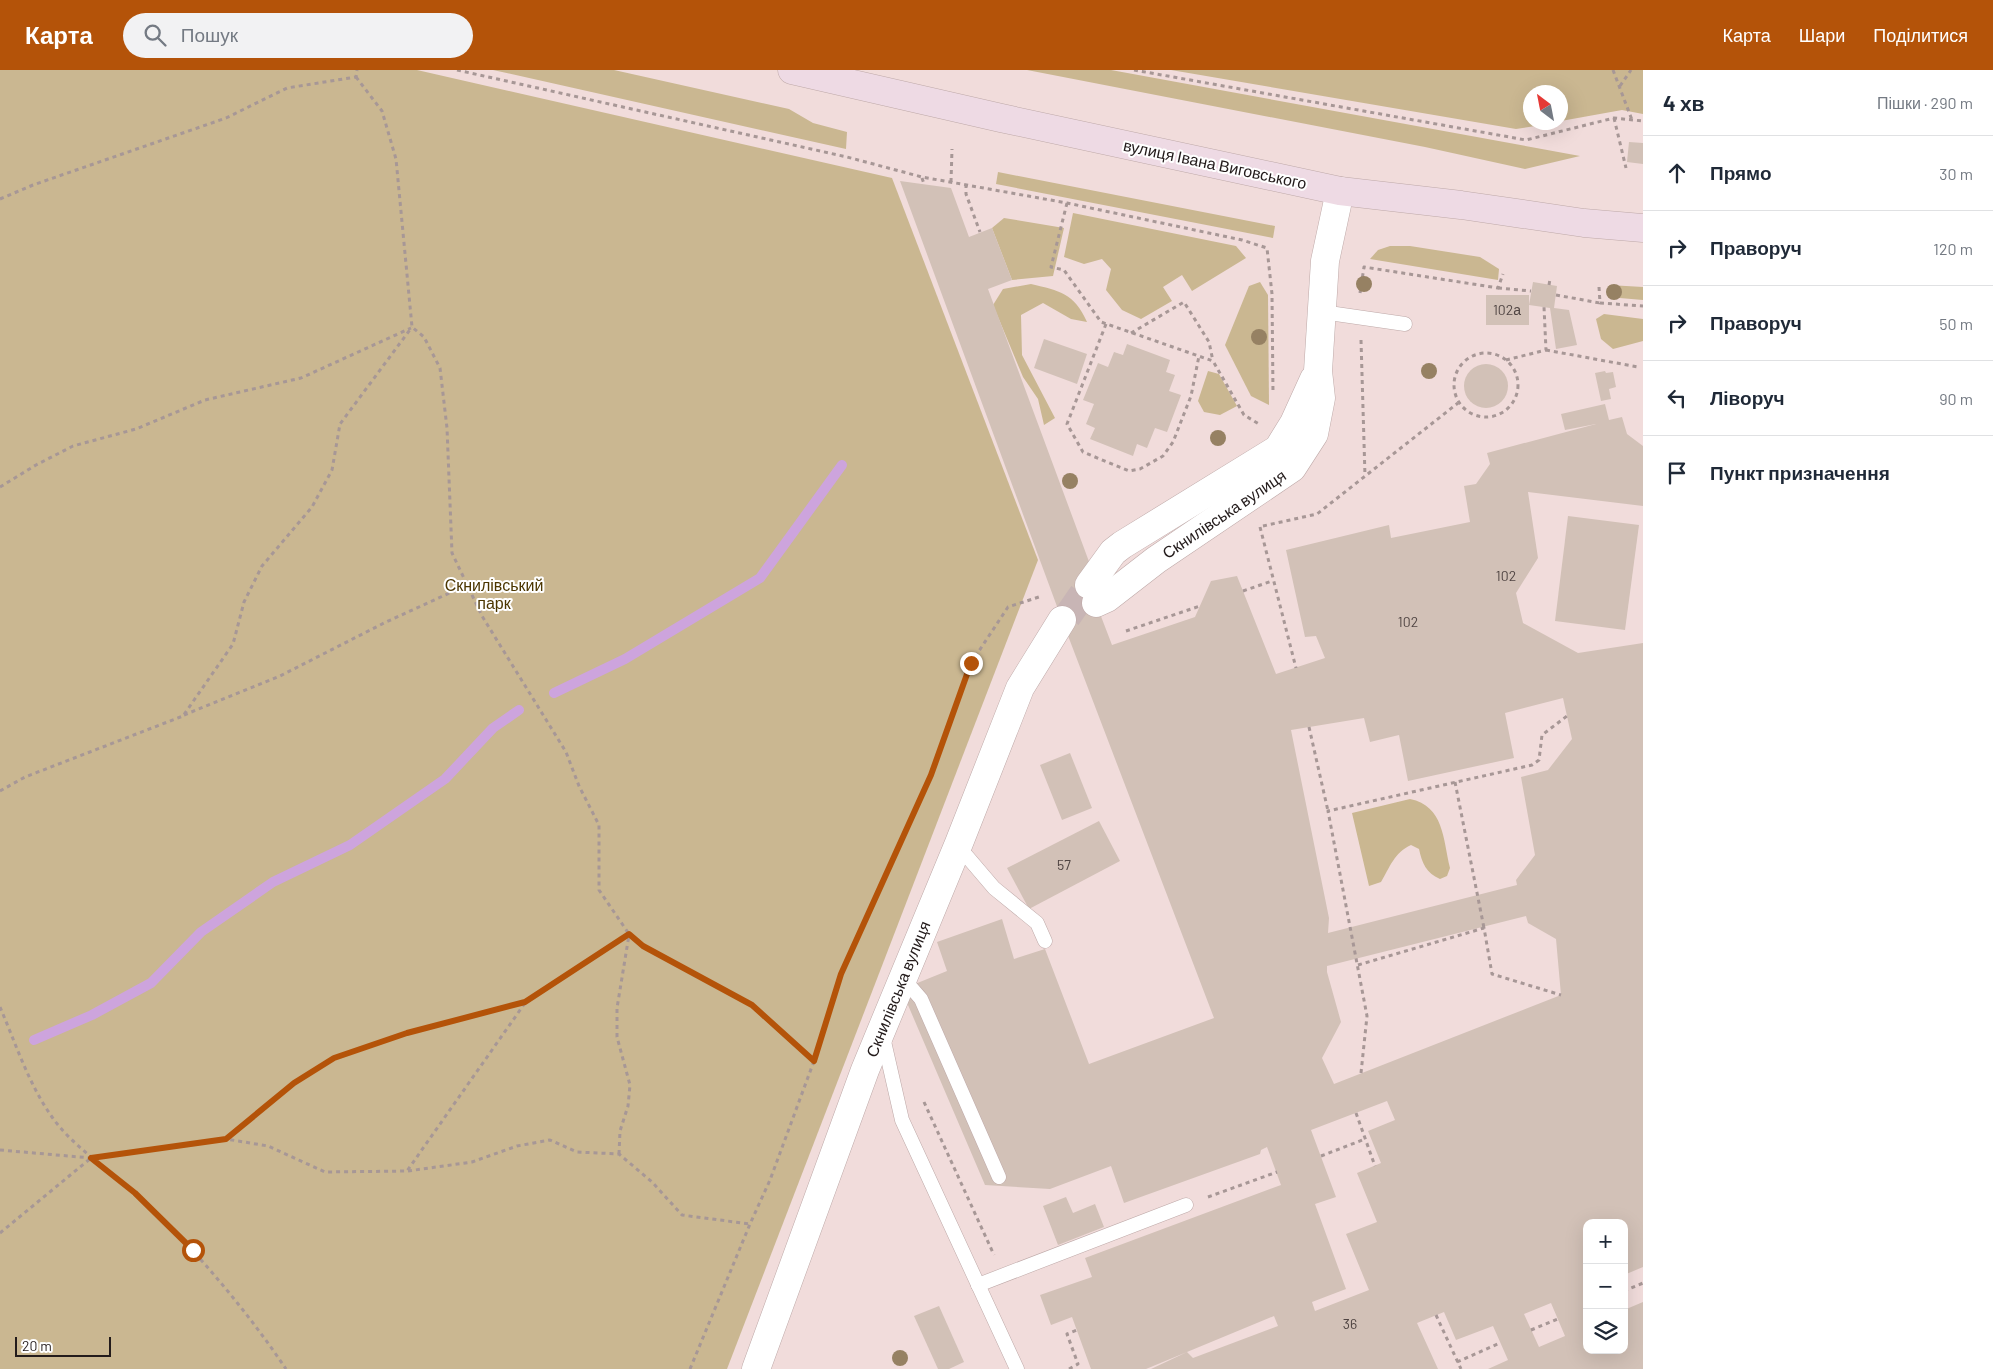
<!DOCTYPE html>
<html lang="uk">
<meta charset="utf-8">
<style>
body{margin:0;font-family:Barlow,sans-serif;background:#f2f2f3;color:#1f2937}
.controls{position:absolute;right:15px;bottom:15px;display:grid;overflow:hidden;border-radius:10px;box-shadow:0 5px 20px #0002}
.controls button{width:45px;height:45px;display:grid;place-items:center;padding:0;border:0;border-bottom:1px solid #e0e1e3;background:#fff;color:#1f2937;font:25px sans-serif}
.compass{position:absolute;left:1523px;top:15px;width:45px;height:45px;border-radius:50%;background:#fff;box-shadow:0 5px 20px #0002;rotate:328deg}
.scale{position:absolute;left:15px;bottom:12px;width:96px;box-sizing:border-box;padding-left:5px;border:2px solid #231b1b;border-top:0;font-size:14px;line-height:18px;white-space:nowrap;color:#231b1b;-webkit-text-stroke:4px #fff;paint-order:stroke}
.stop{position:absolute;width:15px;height:15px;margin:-11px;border:4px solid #b45309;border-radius:50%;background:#fff}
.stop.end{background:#b45309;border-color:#fff;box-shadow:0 1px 5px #0008}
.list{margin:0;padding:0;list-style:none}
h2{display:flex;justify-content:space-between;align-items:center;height:65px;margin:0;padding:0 20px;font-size:21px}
h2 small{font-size:16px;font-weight:400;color:#747a83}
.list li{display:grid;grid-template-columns:32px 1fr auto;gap:15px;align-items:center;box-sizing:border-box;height:75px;padding:0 20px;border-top:1px solid #e0e1e3}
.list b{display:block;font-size:19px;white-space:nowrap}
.list em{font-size:16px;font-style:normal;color:#747a83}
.icon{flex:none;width:28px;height:28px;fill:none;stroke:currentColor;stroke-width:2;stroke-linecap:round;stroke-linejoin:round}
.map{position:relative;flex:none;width:1643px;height:1299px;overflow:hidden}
header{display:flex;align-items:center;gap:30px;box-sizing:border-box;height:70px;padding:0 25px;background:#b45309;color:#fff}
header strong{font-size:24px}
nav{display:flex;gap:28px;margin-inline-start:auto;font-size:18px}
.search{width:350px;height:45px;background:#f2f2f3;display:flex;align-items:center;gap:12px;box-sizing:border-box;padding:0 18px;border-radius:28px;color:#747a83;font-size:19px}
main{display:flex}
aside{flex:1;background:#fff}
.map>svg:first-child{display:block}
.green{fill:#cab791}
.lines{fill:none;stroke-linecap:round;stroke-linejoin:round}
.stream{stroke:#cda4dd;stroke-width:10}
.building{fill:#d2c1b7;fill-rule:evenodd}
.street-tunnel{stroke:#c8b5b5;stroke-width:28;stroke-dasharray:28 14;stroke-linecap:butt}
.lane-casing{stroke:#bea9a8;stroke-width:15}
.street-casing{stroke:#bea9a8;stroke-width:29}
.secondary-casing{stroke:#bea9a8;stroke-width:29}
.path{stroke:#a79796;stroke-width:3;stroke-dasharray:4 4;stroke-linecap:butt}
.lane{stroke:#fff;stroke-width:14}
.street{stroke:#fff;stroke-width:28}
.secondary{stroke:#eedae4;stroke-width:28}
.tree{fill:#968163}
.route{stroke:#b45309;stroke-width:6}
.labels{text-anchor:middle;stroke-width:4;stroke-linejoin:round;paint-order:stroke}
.number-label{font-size:14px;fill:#4f4442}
.street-label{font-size:16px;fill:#231b1b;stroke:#fff}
.park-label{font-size:16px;fill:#4c3600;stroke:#fff}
</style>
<header>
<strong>Карта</strong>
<div class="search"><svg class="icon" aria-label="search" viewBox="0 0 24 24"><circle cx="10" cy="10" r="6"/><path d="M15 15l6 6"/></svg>Пошук</div>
<nav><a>Карта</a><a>Шари</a><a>Поділитися</a></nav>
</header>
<main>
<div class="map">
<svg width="1643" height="1299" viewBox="0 0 1643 1299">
<rect width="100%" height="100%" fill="#f1dcdb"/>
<!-- green -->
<g class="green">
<path d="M0,0h417l475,108 146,382 -311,809h-727z"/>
<path d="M493,0h121l175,39 24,14 34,9 -1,17z"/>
<path d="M1027,0h84l469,86 -55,13 -100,-22z"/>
<path d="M1171,0h472v44l-21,-4 -61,11 -1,-29h-30v30l24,1 -38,6z"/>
<path d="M998,102l277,54 -2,12 -277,-54z"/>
<path d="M1073,143l163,33 10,12 -54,33 -10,-16 -19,12 9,14 -31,18 -19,-9 -16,-20 5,-21 -9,-10 -18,5 -20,-7z"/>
<path d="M1004,148l60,10 -11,48 -41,4 -20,-52z"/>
<path d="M1390,176h20l70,11 19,12 -1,11 -128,-21 8,-9z"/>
<path d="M1260,212l8,13 1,110 -18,-9 -26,-51 24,-59z"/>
<path d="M1031,214c29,7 43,9 56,38l-16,-3 -28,-16 -22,12 1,40 33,63 -11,7 -6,-26 -15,-22 -30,-72 10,-16z"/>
<path d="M1609,215l34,2v13l-35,-3z"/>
<path d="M1604,244l39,5v22l-30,8 -12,-10 -5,-20z"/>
<path d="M1208,301l11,3 18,32 -17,9 -16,-3 -6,-11z"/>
<path d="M1410,729c34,7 33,40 40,69l-3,8 -7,3c-14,-6 -18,-16 -21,-30l-8,-4c-17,8 -21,22 -30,37l-12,4 -17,-73z"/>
</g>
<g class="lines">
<!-- stream -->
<g class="stream">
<path d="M554,623l71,-34 135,-81 82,-113"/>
<path d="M34,970l58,-25 59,-32 50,-51 72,-50 77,-37 95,-66 48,-51 26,-18"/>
</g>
</g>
<!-- building -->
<g class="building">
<path d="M1629,72l14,1v21l-16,-2z"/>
<path d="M900,111l51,7 18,49 23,-9 20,52 -24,9 103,278 -2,18 23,60 83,-28 16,-36 26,-5 39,98 49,-16 -9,-22 -11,1 -19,-87 103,-25 2,13 79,-16 -6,-36 12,-2 14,-20 -3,-11 109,-29 -31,6 -4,-16 44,-10 4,16 13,-3 5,17 16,12v60l-115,-14 10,66 -22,35 7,30 55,30 65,-10v624l-19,8v-52h-37v127h37v-40l19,-8v67h-155l20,-9 -15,-34 -37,14 -12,-28 -27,11 21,46h-287l36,-17 6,6 85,-32 -4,-10 -128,53h-55l-19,-52 -21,8 -11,-30 52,-18 -7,-19 196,-73 -14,-38 -6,3 -1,4 -136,49 -13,-37 -61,23 -65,-4 -80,-187 5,-12 37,-15 -10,-29 65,-23 12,40 31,-10 44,115 125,-46 -152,-398zM1563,628l9,41 -24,31 -27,7 14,78 -19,25 1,5 -189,48 1,-15 -38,-188 73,-12 6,24 29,-7 9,46 106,-23 -9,-45zM1526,846l2,7 28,16 5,56 -227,89 -12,-26 19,-36 -14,-50v-6zM1387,1031l8,19 -27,11 13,32 -24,10 20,49 -31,12 23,56 -54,21 -3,-9 34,-13 -31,-85 21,-7 -25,-67zM1551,1233l14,33 -26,11 -15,-33z"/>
<path d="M1533,212l24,4 -3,22 15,2 8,35 -21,4 -6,-41 -21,-3z"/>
<rect x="1486" y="225" width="43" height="30"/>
<path d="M1044,269l43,15 -10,30 -43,-16z"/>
<path d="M1127,274l43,16 -4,12 9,3 -6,16 12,4 -14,37 -12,-4 -8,20 -10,-4 -4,12 -43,-17 5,-11 -9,-4 8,-20 -11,-4 15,-37 10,4 6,-15 9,3z"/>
<circle cx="1486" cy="316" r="22"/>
<path d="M1605,301l1,2 7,-1 3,15 -7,2 2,10 -10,2 -6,-28z"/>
<path d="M1568,446l71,9 -14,105 -70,-9z"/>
<path d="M1070,683l22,55 -30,12 -22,-55z"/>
<path d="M1099,751l21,40 -91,48 -22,-41z"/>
<path d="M1066,1127l7,16 22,-9 9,23 -46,18 -15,-39z"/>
<path d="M939,1236l25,56 -15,7h-11l-24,-53z"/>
</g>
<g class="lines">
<!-- street-tunnel -->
<path class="street-tunnel" d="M1067,547l22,-32"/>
<!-- lane casing -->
<g class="lane-casing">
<g id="lane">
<path d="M1322,242l83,12"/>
<path d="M959,773v4l35,41 43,35 8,18"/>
<path d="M902,907l19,22 78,178"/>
<path d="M883,967l19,83 115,249"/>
<path d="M978,1215l208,-80"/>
</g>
</g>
<!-- street casing -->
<g class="street-casing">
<g id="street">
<path d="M1089,515l24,-33 9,-7 156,-96 16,-26 20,-44"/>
<path d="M1096,533l11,-5 49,-38 136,-92 22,-34 7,-36 -3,-27 7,-110 15,-70"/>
<path d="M756,1299l109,-299 94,-227 61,-155 42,-68"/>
</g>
</g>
<!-- secondary casing -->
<g class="secondary-casing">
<path id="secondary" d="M792,0l209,48 339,73 121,14 123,18 59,5"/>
</g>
<!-- path -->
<g class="path">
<path d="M457,0l390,87 75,20 145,26 175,37 25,8 5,46 1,99"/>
<path d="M1134,0l392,70 88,-22 29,3"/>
<path d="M1613,0l19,50"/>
<path d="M356,7l26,34 14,48 16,168 12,10 16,31 7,60 5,125 30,63 84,136 13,34 20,39v65l30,44 14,12 110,59 61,56"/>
<path d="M1620,16l11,-16"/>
<path d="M1614,48l12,50"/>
<path d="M922,108l2,6"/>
<path d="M951,112l1,-33"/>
<path d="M966,114v10l14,38"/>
<path d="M0,129l33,-14 193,-67 61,-30 69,-11 1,-7"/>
<path d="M1067,133l-16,64 13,3 37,52 112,39 31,54 15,9"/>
<path d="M1549,215l1,-6"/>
<path d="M1599,217l1,16 43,3"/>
<path d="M1498,218l33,3"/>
<path d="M1360,223l4,-26 134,21 5,-14"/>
<path d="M1556,225l44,8"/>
<path d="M1106,254l-39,100 16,28 46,19 11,-2 23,-13 10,-14 18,-46 8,-40"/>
<path d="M1131,263l53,-31 25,40 4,19"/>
<path d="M1361,270l4,136"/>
<path d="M1546,280l92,17"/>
<circle cx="1486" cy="315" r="32"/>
<path d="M1506,290l40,-10 -2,-43"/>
<path d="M0,417l36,-22 37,-19 63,-17 69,-29 96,-22 110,-50"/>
<path d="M1263,456l54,-12 141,-111"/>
<path d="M1260,457l36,141"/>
<path d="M1243,521l29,-10"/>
<path d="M1126,561l74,-25"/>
<path d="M184,645l96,-39 104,-53 83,-38"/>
<path d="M1309,657l19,84"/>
<path d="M1455,712l29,146"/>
<path d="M0,721l25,-14 158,-61 50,-72 11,-42 18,-36 50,-59 20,-37 8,-46 72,-97"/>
<path d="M1358,895l126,-37 8,46 69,21"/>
<path d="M0,937c15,35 28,75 50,107 20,31 59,55 86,80 54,49 109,114 150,175"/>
<path d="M1361,1003l6,-57 -39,-205 204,-46 7,-5 3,-25 25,-19"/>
<path d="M924,1032l70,153"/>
<path d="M1356,1043l19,53"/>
<path d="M226,1068l68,-55 40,-25 73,-25 118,-30"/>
<path d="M0,1080l91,8 135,-19 42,7 57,26 82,-1 118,-168 104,-69"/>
<path d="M619,1084l1,-23 8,-25 2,-21 -13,-48v-29l12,-73"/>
<path d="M1321,1086l44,-17"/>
<path d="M408,1101l64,-9 45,-16 33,-6 27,12 42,2 33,28 30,33 68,9"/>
<path d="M1208,1127l69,-25"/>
<path d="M0,1163l91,-75"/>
<path d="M1624,1221l19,-8"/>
<path d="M1436,1245l25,54"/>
<path d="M1531,1260l27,-11"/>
<path d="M1457,1292l43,-19"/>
<path d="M690,1299l60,-145 20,-44 44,-119 27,-86 90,-200 40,-112 37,-56 34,-11"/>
<path d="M1069,1299l9,-5 -11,-30 10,-4"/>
</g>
<!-- lane -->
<use href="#lane" class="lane"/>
<!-- street -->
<use href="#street" class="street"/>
<!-- secondary -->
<use href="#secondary" class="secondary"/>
</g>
<!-- trees -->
<g class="tree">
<circle cx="1364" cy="214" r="8"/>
<circle cx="1614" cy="222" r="8"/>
<circle cx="1259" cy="267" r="8"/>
<circle cx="1429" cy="301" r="8"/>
<circle cx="1218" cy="368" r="8"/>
<circle cx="1070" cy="411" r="8"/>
<circle cx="900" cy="1288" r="8"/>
</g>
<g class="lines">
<!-- route -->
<path class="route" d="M193,1180l-58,-57 -44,-35 135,-19 68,-56 40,-25 73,-25 118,-31 104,-68 14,12 109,59 62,56 27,-87 90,-199 40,-112"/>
</g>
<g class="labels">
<!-- number labels -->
<g class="number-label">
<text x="1507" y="245">102а</text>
<text x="1506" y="511">102</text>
<text x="1408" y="557">102</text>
<text x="1064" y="800">57</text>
<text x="1350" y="1259">36</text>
</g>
<!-- street labels -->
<g class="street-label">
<text transform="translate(1215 94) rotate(12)" y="6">вулиця Івана Виговського</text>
<text transform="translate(1224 444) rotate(-34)" y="6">Скнилівська вулиця</text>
<text transform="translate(898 919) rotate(-68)" y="6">Скнилівська вулиця</text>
</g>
<!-- park labels -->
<g class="park-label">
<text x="494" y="521">Скнилівський<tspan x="494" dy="18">парк</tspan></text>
</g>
</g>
</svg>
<div class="controls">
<button>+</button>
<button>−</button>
<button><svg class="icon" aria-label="layers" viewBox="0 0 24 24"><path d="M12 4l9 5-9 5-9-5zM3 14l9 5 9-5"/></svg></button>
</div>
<svg class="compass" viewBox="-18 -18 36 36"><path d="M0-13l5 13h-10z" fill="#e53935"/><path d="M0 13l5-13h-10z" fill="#747a83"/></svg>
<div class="scale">20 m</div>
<div class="stop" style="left:193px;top:1180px"></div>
<div class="stop end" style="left:971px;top:593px"></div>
</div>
<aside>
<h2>4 хв<small>Пішки · 290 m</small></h2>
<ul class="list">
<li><svg class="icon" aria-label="ahead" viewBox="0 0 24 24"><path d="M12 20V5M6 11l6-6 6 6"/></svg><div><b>Прямо</b></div><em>30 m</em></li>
<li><svg class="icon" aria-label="right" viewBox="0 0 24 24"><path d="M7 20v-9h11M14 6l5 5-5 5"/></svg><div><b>Праворуч</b></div><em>120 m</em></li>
<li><svg class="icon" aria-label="right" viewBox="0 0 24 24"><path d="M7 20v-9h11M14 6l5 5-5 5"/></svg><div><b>Праворуч</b></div><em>50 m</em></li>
<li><svg class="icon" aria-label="left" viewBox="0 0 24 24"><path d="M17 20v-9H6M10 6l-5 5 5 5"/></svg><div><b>Ліворуч</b></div><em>90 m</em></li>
<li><svg class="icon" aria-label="arrive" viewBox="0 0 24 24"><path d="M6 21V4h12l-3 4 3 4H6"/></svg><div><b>Пункт призначення</b></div></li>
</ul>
</aside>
</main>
